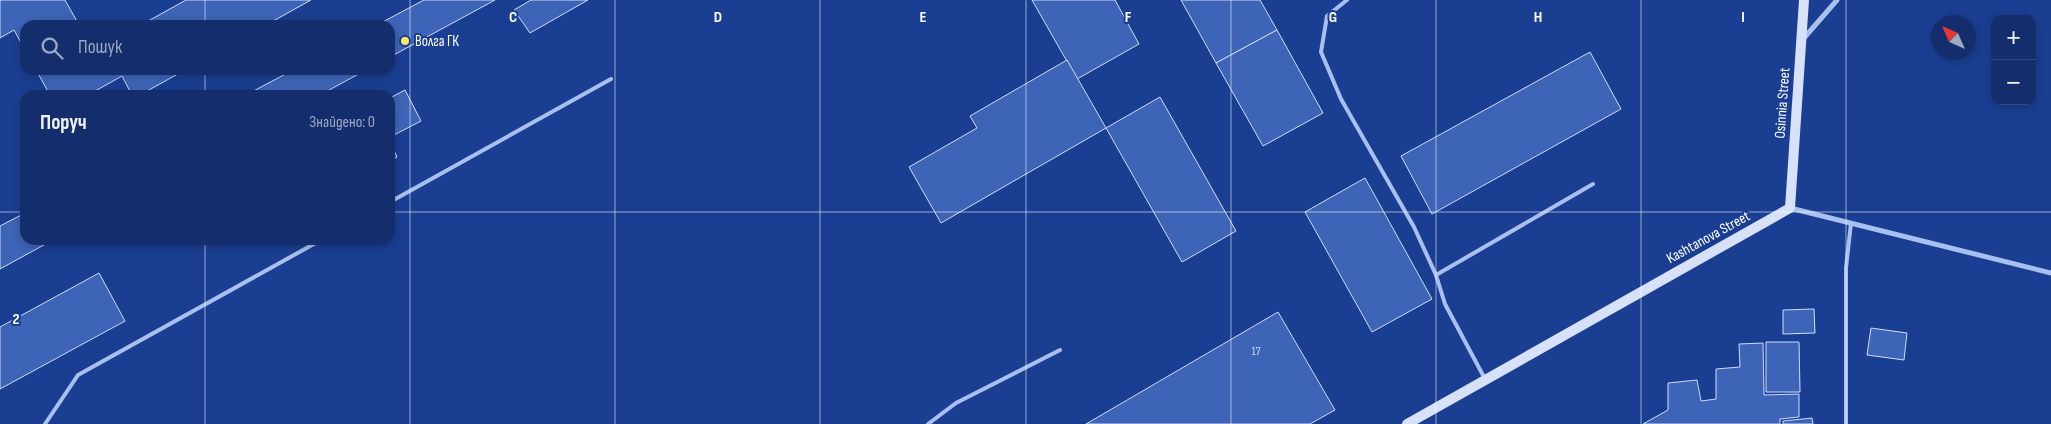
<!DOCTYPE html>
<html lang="uk">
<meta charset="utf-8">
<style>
body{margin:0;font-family:"Sofia Sans Condensed",sans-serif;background:#1d3672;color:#f1f3f6}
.controls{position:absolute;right:15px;top:15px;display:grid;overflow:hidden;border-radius:10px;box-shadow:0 2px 8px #0003}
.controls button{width:45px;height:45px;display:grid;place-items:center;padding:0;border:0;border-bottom:1px solid #334a80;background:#142e6d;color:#f1f3f6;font:25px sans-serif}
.compass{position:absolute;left:1931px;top:15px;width:45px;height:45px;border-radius:50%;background:#142e6d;box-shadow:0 2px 8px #0003;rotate:315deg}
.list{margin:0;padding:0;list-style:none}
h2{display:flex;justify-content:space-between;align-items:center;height:65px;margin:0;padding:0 20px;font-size:21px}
h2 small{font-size:16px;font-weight:400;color:#9da8c2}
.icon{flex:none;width:28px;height:28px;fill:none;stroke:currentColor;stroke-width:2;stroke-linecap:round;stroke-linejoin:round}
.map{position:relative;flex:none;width:2051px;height:424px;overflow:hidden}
.search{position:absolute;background:#142e6d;box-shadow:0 2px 8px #0003;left:20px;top:20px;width:375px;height:55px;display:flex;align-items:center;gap:12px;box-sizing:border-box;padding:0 18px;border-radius:15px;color:#9da8c2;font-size:19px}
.panel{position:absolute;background:#142e6d;box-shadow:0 2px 8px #0003;left:20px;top:90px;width:375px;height:155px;border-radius:15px}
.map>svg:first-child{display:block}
.building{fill:#3e64b7;stroke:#cfddfa}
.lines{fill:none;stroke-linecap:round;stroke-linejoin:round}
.lane{stroke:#a9bfef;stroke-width:4}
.street{stroke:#a9bfef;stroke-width:5}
.secondary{stroke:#d7e1fa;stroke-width:10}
.grid{fill:none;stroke:#fff;stroke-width:1;stroke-opacity:0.55}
.poi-dot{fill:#ffe867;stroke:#1a3e91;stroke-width:2}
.labels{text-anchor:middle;stroke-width:4;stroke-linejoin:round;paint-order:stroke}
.number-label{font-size:12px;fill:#cfd8ed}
.poi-label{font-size:15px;fill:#fff;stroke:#1a3e91;text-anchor:start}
.street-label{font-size:15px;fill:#fff;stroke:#1a3e91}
.grid-label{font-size:16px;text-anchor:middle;font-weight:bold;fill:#fff;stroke:#1a3e91;stroke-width:4;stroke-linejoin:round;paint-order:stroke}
</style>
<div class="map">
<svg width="2051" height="424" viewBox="0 0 2051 424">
<rect width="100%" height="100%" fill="#1a3e91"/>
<!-- building -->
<g class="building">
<path d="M0,0h65l14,25h-54v25l-11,-20 -14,8z"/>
<path d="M186,0h125l-45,25h-125z"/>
<path d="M424,0h71l-105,57v-32h-13z"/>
<path d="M531,0h57l-58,33 -16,-23z"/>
<path d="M1032,0h83l24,44 -62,35z"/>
<path d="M1181,0h79l17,30 -61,33z"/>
<path d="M1277,30l46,83 -60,33 -47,-83z"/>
<path d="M1590,52l31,57 -189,105 -31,-58z"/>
<path d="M1067,60l39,68 -165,95 -32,-56 68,-39 -7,-12z"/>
<path d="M36,70h149l-45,25h-8l-10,-19 -34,19h-38z"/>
<path d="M293,70h73l-46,25h-74z"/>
<path d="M405,90l16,31 -31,16v-39z"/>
<path d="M1160,97l76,134 -54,31 -76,-134z"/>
<path d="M390,142l7,15 -7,4z"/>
<path d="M1365,178l67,121 -60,33 -67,-120z"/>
<path d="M25,213v27h28l-53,29v-43z"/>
<path d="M99,273l26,48 -125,68v-62z"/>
<path d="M1814,309l1,24 -32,1v-24z"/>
<path d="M1278,312l57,98 -25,14h-224z"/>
<path d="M1871,328l36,5 -3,27 -37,-5z"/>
<path d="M1766,342h33l1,50h-34z"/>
<path d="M1763,343l1,52 35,-1v23l-19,2v5h-137l25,-14v-27l29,-3 4,21 15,-2v-30l24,-2 -1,-23z"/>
<path d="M1812,418l1,6h-30v-3z"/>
</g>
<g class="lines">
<!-- lane -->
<g class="lane">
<path d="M1347,0l-20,16 -6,36 20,47 73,128 22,48 9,29 40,75"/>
<path d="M390,202l221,-123"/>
<path d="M1436,275l157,-91"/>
<path d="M45,424l33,-49 243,-135"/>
<path d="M928,424l28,-21 104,-53"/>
<path d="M1846,424v-156l5,-45"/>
</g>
<!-- street -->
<g class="street">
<path d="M1804,38l33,-38"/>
<path d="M1790,208l261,65"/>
</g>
<!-- secondary -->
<path class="secondary" d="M1407,424l383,-216 14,-208"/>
</g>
<!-- grid -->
<path class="grid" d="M205,0v25M410,0v424M615,0v424M820,0v424M1026,0v424M1231,0v424M1436,0v424M1641,0v424M1846,0v424M205,70v25M0,212h25M390,212h1661M205,240v184"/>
<!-- markers -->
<circle class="poi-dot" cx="405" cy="41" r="5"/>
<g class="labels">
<!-- number labels -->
<g class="number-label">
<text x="1256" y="355">17</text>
</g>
<!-- poi labels -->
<g class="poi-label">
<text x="415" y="46">Волга ГК</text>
</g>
<!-- street labels -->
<g class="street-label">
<text transform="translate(1782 103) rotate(-86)" y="5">Osinnia Street</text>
<text transform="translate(1708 237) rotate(-29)" y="5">Kashtanova Street</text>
</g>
</g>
<g class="grid-label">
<text x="513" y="22">C</text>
<text x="718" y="22">D</text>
<text x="923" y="22">E</text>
<text x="1128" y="22">F</text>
<text x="1333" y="22">G</text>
<text x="1538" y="22">H</text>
<text x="1743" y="22">I</text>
<text x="16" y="324">2</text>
</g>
</svg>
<div class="controls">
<button>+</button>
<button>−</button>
</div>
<svg class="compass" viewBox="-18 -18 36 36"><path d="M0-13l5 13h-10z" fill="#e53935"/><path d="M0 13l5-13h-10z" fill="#9da8c2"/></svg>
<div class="search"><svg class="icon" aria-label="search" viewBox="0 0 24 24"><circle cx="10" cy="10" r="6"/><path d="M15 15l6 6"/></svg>Пошук</div>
<section class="panel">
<h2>Поруч<small>Знайдено: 0</small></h2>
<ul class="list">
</ul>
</section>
</div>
